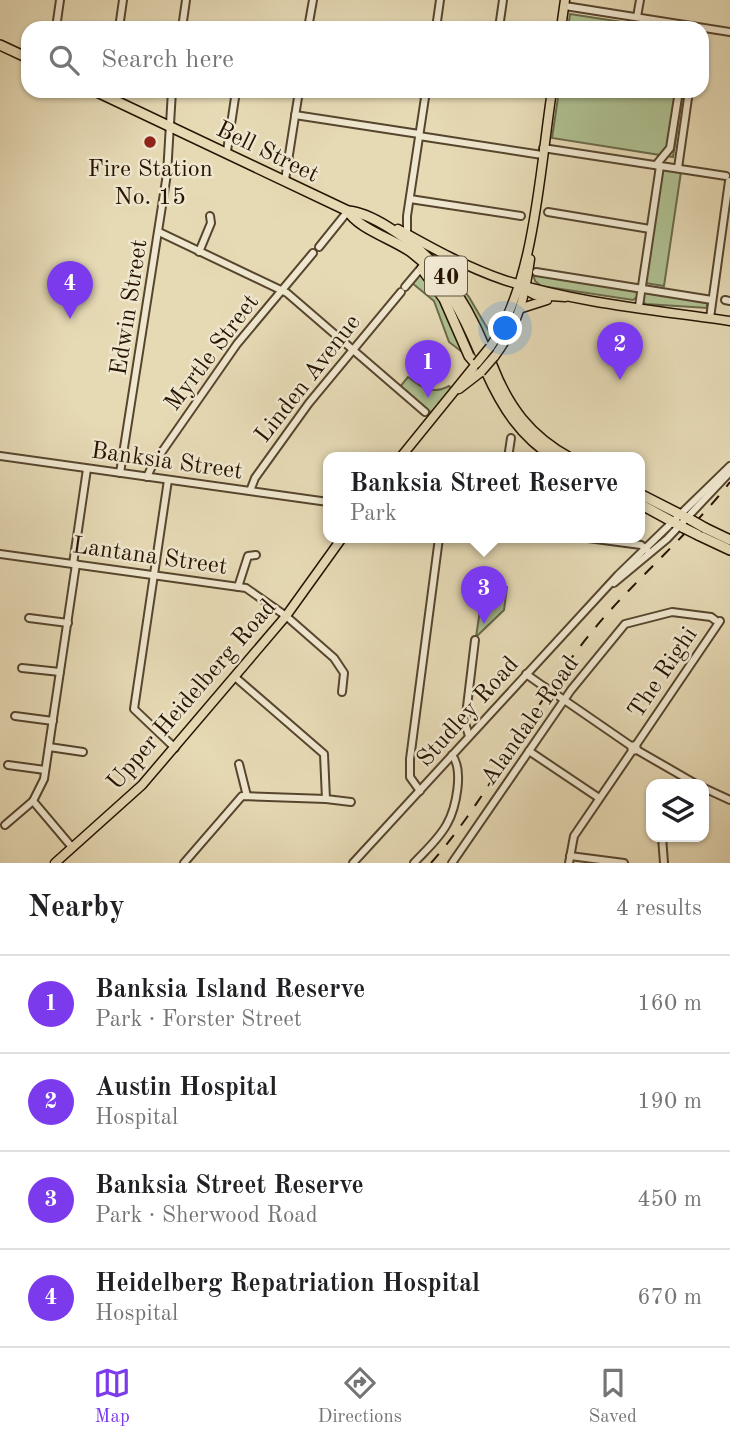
<!DOCTYPE html>
<meta charset="utf-8">
<style>
body{margin:0;font-family:"Old Standard TT",serif;background:#f6f6f6;color:#202124}
.controls{position:absolute;right:21px;bottom:21px;display:grid;overflow:hidden;border-radius:14px;box-shadow:0 2px 5px #0004}
.controls button{width:63px;height:63px;display:grid;place-items:center;padding:0;border:0;border-bottom:2px solid #e0e0e0;background:#fff;color:#202124;font:35px sans-serif}
.you{position:absolute;left:506px;top:329px;width:24px;height:24px;margin:-18px;border:5px solid #fff;border-radius:50%;background:#1a73e8;box-shadow:0 0 0 10px #1a73e833}
.badge{display:grid;place-items:center;width:46px;height:46px;border-radius:50%;background:#7c3aed;color:#fff;font-size:23px;font-weight:700}
.pin{position:absolute;translate:-50% -58px;filter:drop-shadow(0 2px 4px #0008)}
.pin::after{content:'';position:absolute;top:37px;width:24px;height:21px;background:inherit;clip-path:polygon(0 0,100% 0,50% 100%)}
.popup{position:absolute;left:323px;top:452px;width:322px;height:91px;box-sizing:border-box;display:grid;place-content:center;border-radius:14px;background:#fff;filter:drop-shadow(0 2px 5px #0005);font-size:23px;white-space:nowrap;color:#757577}
.popup b{font-size:26px;color:#202124}
.popup::after{content:'';position:absolute;left:50%;top:100%;margin-left:-14px;border:14px solid transparent;border-top-color:#fff}
.list{margin:0;padding:0;list-style:none}
h2{display:flex;justify-content:space-between;align-items:center;height:91px;margin:0;padding:0 28px;font-size:30px}
h2 small{font-size:23px;font-weight:400;color:#757577}
.list li{display:grid;grid-template-columns:46px 1fr auto;gap:21px;align-items:center;box-sizing:border-box;height:98px;padding:0 28px;border-top:2px solid #e0e0e0}
.list b{display:block;font-size:26px;white-space:nowrap}
.list p{margin:0;font-size:23px;white-space:nowrap;color:#757577}
.list em{font-size:23px;font-style:normal;color:#757577}
.icon{flex:none;width:38px;height:38px;fill:none;stroke:currentColor;stroke-width:2;stroke-linecap:round;stroke-linejoin:round}
.map{position:relative;flex:none;width:730px;height:863px;overflow:hidden}
.search{position:absolute;background:#fff;box-shadow:0 2px 5px #0004;left:21px;right:21px;top:21px;height:77px;display:flex;align-items:center;gap:18px;box-sizing:border-box;padding:0 24px;border-radius:21px;color:#757577;font-size:26px}
.sheet{height:483px;background:#fff}
nav{display:flex;justify-content:space-around;align-items:center;box-sizing:border-box;height:98px;border-top:2px solid #e0e0e0;background:#fff;font-size:19px;color:#757577}
nav a{display:grid;justify-items:center;gap:4px}
nav .on{color:#7c3aed}
.map>svg:first-child{display:block}
.green{fill:#afc192;stroke:#6a6a49;stroke-width:2}
.lines{fill:none;stroke-linecap:round;stroke-linejoin:round}
.minor-casing{stroke:#56452d;stroke-width:10}
.major-casing{stroke:#261300;stroke-width:11}
.highway-casing{stroke:#261300;stroke-width:12}
.minor{stroke:#efe7cf;stroke-width:6}
.major{stroke:#e6dab5;stroke-width:8}
.highway{stroke:#e6dab5;stroke-width:9}
.rail{stroke:#261300;stroke-width:2;stroke-dasharray:12 12;stroke-linecap:butt}
.minor-bridge-casing{stroke:#56452d;stroke-width:10;stroke-linecap:butt}
.major-bridge-casing{stroke:#261300;stroke-width:11;stroke-linecap:butt}
.highway-bridge-casing{stroke:#261300;stroke-width:12;stroke-linecap:butt}
.minor-bridge{stroke:#efe7cf;stroke-width:6}
.major-bridge{stroke:#e6dab5;stroke-width:8}
.highway-bridge{stroke:#e6dab5;stroke-width:9}
.poi-dot{fill:#8f2418;stroke:#efe7cf;stroke-width:2.5}
.labels{text-anchor:middle;stroke-width:5;stroke-linejoin:round;paint-order:stroke}
.shield{fill:#efe7cf;stroke:#62533e;stroke-width:2}
.shield-label{font-size:23px;font-weight:bold;fill:#261300}
.street-label{font-size:24px;fill:#261300;stroke:#efe7cf}
.poi-label{font-size:24px;fill:#261300;stroke:#efe7cf}
</style>
<div class="map">
<svg width="730" height="863" viewBox="0 0 730 863">
<rect width="100%" height="100%" fill="#e6dab5"/>
<filter id="stains"><feTurbulence type="fractalNoise" baseFrequency=".00286" numOctaves="4"/><feColorMatrix values="0 0 0 0 .2 0 0 0 0 .09 0 0 0 0 .02 0 0 0 .5 -.17"/></filter>
<radialGradient id="worn" r=".72"><stop offset=".6" stop-color="#630" stop-opacity="0"/><stop offset="1" stop-color="#630" stop-opacity=".3"/></radialGradient>
<!-- green -->
<g class="green">
<path d="M570,14l91,14h-93z"/>
<path d="M559,91h124l-10,66 -121,-19z"/>
<path d="M662,168l19,4 -17,114 -19,-3z"/>
<path d="M430,251l27,20 -2,8 14,18 24,41 -6,6 -26,-54z"/>
<path d="M532,270l107,19 -2,8 -4,3 -92,-14 -6,-5z"/>
<path d="M421,273l11,9 34,73 -17,-13 -15,-41 -22,-18z"/>
<path d="M644,292l63,9v7l-61,-4 -3,-2z"/>
<path d="M408,377c14,11 24,18 41,9l3,3 -20,24 -33,-25z"/>
<path d="M484,583l23,4 -3,23 -28,27z"/>
</g>
<g class="lines">
<!-- minor casing -->
<g class="minor-casing">
<g id="minor">
<path d="M565,6l165,26"/>
<path d="M637,17l3,-17"/>
<path d="M56,28l4,-28"/>
<path d="M119,28l4,-28"/>
<path d="M182,28l4,-28"/>
<path d="M308,28l5,-28"/>
<path d="M436,28l4,-28"/>
<path d="M499,28l4,-28"/>
<path d="M295,115l124,19"/>
<path d="M419,136l123,19"/>
<path d="M543,148l183,28"/>
<path d="M227,151l9,-60"/>
<path d="M656,165l14,-17 9,-57"/>
<path d="M678,168l11,-77"/>
<path d="M285,180l14,-89"/>
<path d="M410,199l111,17"/>
<path d="M548,212l102,17"/>
<path d="M159,232l128,61 138,119"/>
<path d="M407,234v-18l19,-125"/>
<path d="M319,247l29,-36"/>
<path d="M199,252l12,-29 -1,-7"/>
<path d="M536,272l176,28"/>
<path d="M405,287l16,-19"/>
<path d="M725,300l5,1"/>
<path d="M639,306l21,-140"/>
<path d="M710,318l19,-137"/>
<path d="M0,456l328,46"/>
<path d="M508,458l3,-20"/>
<path d="M120,473l47,-299 5,-83"/>
<path d="M147,477l5,-11 85,-122 76,-91"/>
<path d="M168,480l-34,229 41,39"/>
<path d="M250,491l5,-13 54,-75 92,-111"/>
<path d="M588,538l53,7 6,5"/>
<path d="M0,554l246,34 40,28 48,42 10,15 -2,19"/>
<path d="M73,564l14,-95"/>
<path d="M614,583l53,-44 63,-67"/>
<path d="M238,587l10,-31 8,-1"/>
<path d="M29,618l39,5"/>
<path d="M22,668l38,4"/>
<path d="M526,674l17,12"/>
<path d="M557,695l74,51"/>
<path d="M15,716l38,5"/>
<path d="M469,736l-4,-13 10,-83"/>
<path d="M636,745l84,-124"/>
<path d="M49,747l34,5"/>
<path d="M637,750l59,34"/>
<path d="M529,751l70,47"/>
<path d="M239,764l8,32"/>
<path d="M8,765l37,5"/>
<path d="M704,788l26,12"/>
<path d="M420,791l-10,-14v-18l29,-221"/>
<path d="M326,799l25,3"/>
<path d="M5,825l28,-24"/>
<path d="M662,837l2,26"/>
<path d="M71,846l-38,-45 11,-22 32,-215"/>
<path d="M570,856l54,7"/>
<path d="M184,863l58,-67 84,3 -2,-45 -89,-77"/>
<path d="M353,863l265,-288 112,-109"/>
<path d="M414,863c11,-12 25,-24 33,-39 9,-16 17,-54 5,-69"/>
<path d="M452,863l119,-173 54,-66 47,-12 39,5 4,3"/>
<path d="M569,863l5,-27 58,-85 -1,-5 5,-1 1,5 -5,1"/>
</g>
</g>
<!-- major casing -->
<g class="major-casing">
<g id="major">
<path d="M561,28l4,-28"/>
<path d="M398,229c34,19 68,38 106,51 72,23 151,30 226,41"/>
<path d="M524,289l11,6 30,2"/>
<path d="M522,308l25,-8"/>
<path d="M490,347c45,-63 50,-180 62,-256"/>
<path d="M494,357c24,-32 31,-60 36,-98"/>
<path d="M459,389l22,-17"/>
<path d="M400,458l77,-95"/>
<path d="M55,863l87,-78 144,-169 56,-78"/>
</g>
</g>
<!-- highway casing -->
<g class="highway-casing">
<g id="highway">
<path d="M0,45l28,13"/>
<path d="M95,91l253,120c14,1 27,8 40,16 48,29 76,70 97,121"/>
<path d="M348,211c9,17 47,29 63,41 34,25 53,64 69,102"/>
<path d="M422,269l22,30 25,57 7,8"/>
<path d="M492,365c16,42 38,71 78,93"/>
<path d="M486,371c16,36 35,66 69,87"/>
<path d="M640,494l51,26"/>
<path d="M640,504l44,24"/>
<path d="M705,528l25,12"/>
<path d="M698,535l32,15"/>
</g>
</g>
<!-- minor -->
<use href="#minor" class="minor"/>
<!-- major -->
<use href="#major" class="major"/>
<!-- highway -->
<use href="#highway" class="highway"/>
<!-- rail -->
<path class="rail" d="M431,863c58,-66 95,-146 148,-215 45,-60 105,-107 151,-166"/>
<!-- minor-bridge casing -->
<g class="minor-bridge-casing">
<path id="minor-bridge" d="M543,686l14,9"/>
</g>
<!-- major-bridge casing -->
<g class="major-bridge-casing">
<g id="major-bridge">
<path d="M477,363l13,-16"/>
<path d="M481,372l13,-15"/>
</g>
</g>
<!-- highway-bridge casing -->
<g class="highway-bridge-casing">
<g id="highway-bridge">
<path d="M691,520l14,8"/>
<path d="M684,528l14,7"/>
</g>
</g>
<!-- minor-bridge -->
<use href="#minor-bridge" class="minor-bridge"/>
<!-- major-bridge -->
<use href="#major-bridge" class="major-bridge"/>
<!-- highway-bridge -->
<use href="#highway-bridge" class="highway-bridge"/>
</g>
<!-- markers -->
<circle class="poi-dot" cx="150" cy="142" r="7"/>
<g class="labels">
<!-- shield labels -->
<rect class="shield" x="425" y="256.5" width="42" height="39" rx="5"/>
<g class="shield-label">
<text x="446" y="284">40</text>
</g>
<!-- street labels -->
<g class="street-label">
<text transform="translate(268 151) rotate(26)" y="8">Bell Street</text>
<text transform="translate(128 307) rotate(-81)" y="8">Edwin Street</text>
<text transform="translate(211 352) rotate(-53)" y="8">Myrtle Street</text>
<text transform="translate(307 378) rotate(-52)" y="8">Linden Avenue</text>
<text transform="translate(167 460) rotate(8)" y="8">Banksia Street</text>
<text transform="translate(150 555) rotate(8)" y="8">Lantana Street</text>
<text transform="translate(662 672) rotate(-56)" y="8">The Righi</text>
<text transform="translate(191 694) rotate(-49)" y="8">Upper Heidelberg Road</text>
<text transform="translate(467 711) rotate(-48)" y="8">Studley Road</text>
<text transform="translate(529 720) rotate(-55)" y="8">Alandale Road</text>
</g>
<!-- poi labels -->
<g class="poi-label">
<text x="150" y="176">Fire Station<tspan x="150" dy="28">No. 15</tspan></text>
</g>
</g>
<rect width="100%" height="100%" filter="url(#stains)"/>
<rect width="100%" height="100%" fill="url(#worn)"/>
</svg>
<div class="controls">
<button><svg class="icon" aria-label="layers" viewBox="0 0 24 24"><path d="M12 4l9 5-9 5-9-5zM3 14l9 5 9-5"/></svg></button>
</div>
<div class="you"></div>
<div class="pin badge" style="left:428px;top:398px">1</div>
<div class="pin badge" style="left:620px;top:380px">2</div>
<div class="pin badge" style="left:484px;top:624px">3</div>
<div class="popup"><b>Banksia Street Reserve</b>Park</div>
<div class="pin badge" style="left:70px;top:319px">4</div>
<div class="search"><svg class="icon" aria-label="search" viewBox="0 0 24 24"><circle cx="10" cy="10" r="6"/><path d="M15 15l6 6"/></svg>Search here</div>
</div>
<section class="sheet">
<h2>Nearby<small>4 results</small></h2>
<ul class="list">
<li><span class="badge">1</span><div><b>Banksia Island Reserve</b><p>Park · Forster Street</p></div><em>160 m</em></li>
<li><span class="badge">2</span><div><b>Austin Hospital</b><p>Hospital</p></div><em>190 m</em></li>
<li><span class="badge">3</span><div><b>Banksia Street Reserve</b><p>Park · Sherwood Road</p></div><em>450 m</em></li>
<li><span class="badge">4</span><div><b>Heidelberg Repatriation Hospital</b><p>Hospital</p></div><em>670 m</em></li>
</ul>
</section>
<nav>
<a class="on"><svg class="icon" aria-label="map" viewBox="0 0 24 24"><path d="M3 6l6-2 6 2 6-2v14l-6 2-6-2-6 2zM9 4v14M15 6v14"/></svg>Map</a>
<a><svg class="icon" aria-label="directions" viewBox="0 0 24 24"><path d="M12 3l9 9-9 9-9-9zM9 14v-3h6M13 9l2 2-2 2"/></svg>Directions</a>
<a><svg class="icon" aria-label="saved" viewBox="0 0 24 24"><path d="M7 4h10v16l-5-4-5 4z"/></svg>Saved</a>
</nav>
